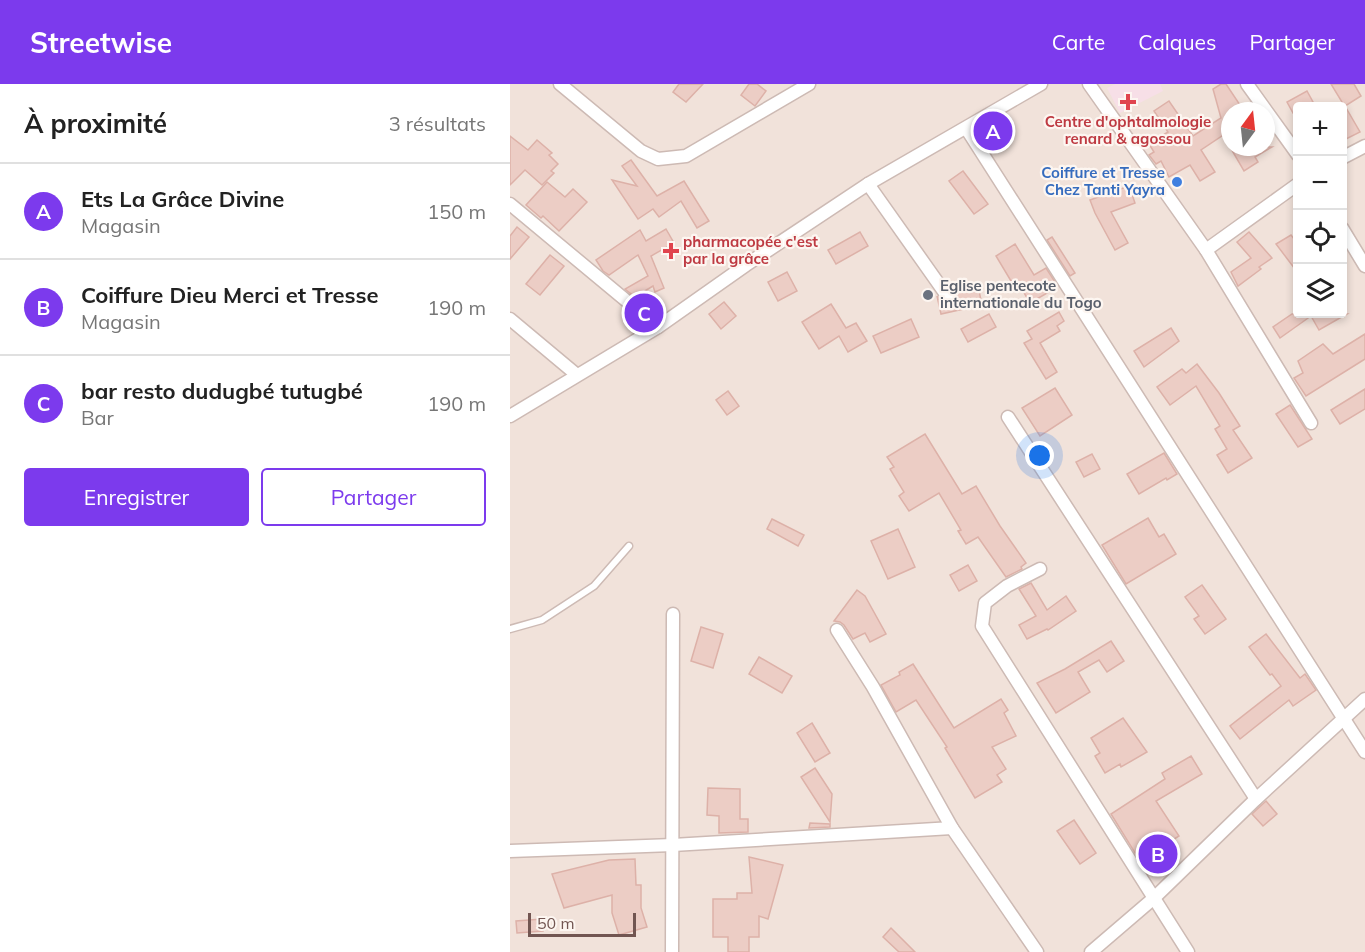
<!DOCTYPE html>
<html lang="fr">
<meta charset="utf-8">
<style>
body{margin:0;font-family:Mulish,sans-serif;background:#f6f6f6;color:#222}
.controls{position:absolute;right:18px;top:18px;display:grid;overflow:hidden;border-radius:6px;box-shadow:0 3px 9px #0003}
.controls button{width:54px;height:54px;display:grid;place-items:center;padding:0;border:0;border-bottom:2px solid #e0e0e0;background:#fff;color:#222;font:30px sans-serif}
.compass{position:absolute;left:711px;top:18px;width:54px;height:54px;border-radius:50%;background:#fff;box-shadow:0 3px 9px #0003;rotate:15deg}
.scale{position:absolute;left:18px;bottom:15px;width:108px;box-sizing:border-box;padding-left:6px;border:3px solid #725551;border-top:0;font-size:16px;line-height:21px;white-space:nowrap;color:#725551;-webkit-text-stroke:4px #fdf6f1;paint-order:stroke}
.you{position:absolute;left:530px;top:372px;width:21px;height:21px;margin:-15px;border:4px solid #fff;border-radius:50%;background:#1a73e8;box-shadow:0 0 0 9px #1a73e833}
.badge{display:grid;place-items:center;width:39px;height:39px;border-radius:50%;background:#7c3aed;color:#fff;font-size:20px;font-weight:700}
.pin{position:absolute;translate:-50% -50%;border:3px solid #fff;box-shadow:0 2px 6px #0006}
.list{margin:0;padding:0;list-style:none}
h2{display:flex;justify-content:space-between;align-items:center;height:78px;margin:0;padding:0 24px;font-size:26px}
h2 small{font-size:20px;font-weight:400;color:#767676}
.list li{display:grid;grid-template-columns:39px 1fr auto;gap:18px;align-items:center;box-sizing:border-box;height:96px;padding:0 24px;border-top:2px solid #e0e0e0}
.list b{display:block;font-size:22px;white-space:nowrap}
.list p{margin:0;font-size:20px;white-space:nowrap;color:#767676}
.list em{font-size:20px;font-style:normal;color:#767676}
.actions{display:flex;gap:12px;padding:18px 24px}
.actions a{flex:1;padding:14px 0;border:2px solid #7c3aed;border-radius:6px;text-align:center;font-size:21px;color:#7c3aed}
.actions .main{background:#7c3aed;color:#fff}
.icon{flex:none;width:33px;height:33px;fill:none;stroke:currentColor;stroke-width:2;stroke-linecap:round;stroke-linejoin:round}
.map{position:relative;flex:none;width:855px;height:868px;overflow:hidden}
header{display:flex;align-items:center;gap:36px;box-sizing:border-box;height:84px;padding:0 30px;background:#7c3aed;color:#fff}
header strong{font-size:28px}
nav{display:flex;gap:33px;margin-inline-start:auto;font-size:21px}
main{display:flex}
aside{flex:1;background:#fff}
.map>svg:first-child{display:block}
.residential{fill:#f1e2da;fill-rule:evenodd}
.medical{fill:#f7dfe7}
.building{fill:#eccdc5;stroke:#ddb1a8;stroke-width:1.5}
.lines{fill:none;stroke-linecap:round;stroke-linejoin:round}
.service-casing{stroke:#cdbab4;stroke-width:9}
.minor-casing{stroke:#cdbab4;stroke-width:15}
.service{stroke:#fff;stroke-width:6}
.minor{stroke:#fff;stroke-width:12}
.health-dot{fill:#e0444e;stroke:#fdf6f1;stroke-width:2}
.shop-dot{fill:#3f7fe0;stroke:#fdf6f1;stroke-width:2}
.worship-dot{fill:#6b7280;stroke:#fdf6f1;stroke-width:2}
.labels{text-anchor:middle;stroke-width:4.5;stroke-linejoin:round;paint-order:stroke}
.health-label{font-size:15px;font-weight:bold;fill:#be3a42;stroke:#fdf6f1}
.shop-label{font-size:15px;font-weight:bold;fill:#366cbe;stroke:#fdf6f1;text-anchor:end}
.worship-label{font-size:15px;font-weight:bold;fill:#5b616d;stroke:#fdf6f1;text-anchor:start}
</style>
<header>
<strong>Streetwise</strong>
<nav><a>Carte</a><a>Calques</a><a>Partager</a></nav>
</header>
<main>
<aside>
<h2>À proximité<small>3 résultats</small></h2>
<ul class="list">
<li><span class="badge">A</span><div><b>Ets La Grâce Divine</b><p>Magasin</p></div><em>150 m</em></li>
<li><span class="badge">B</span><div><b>Coiffure Dieu Merci et Tresse</b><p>Magasin</p></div><em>190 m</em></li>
<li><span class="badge">C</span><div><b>bar resto dudugbé tutugbé</b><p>Bar</p></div><em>190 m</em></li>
</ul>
<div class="actions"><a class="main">Enregistrer</a><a>Partager</a></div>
</aside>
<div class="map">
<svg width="855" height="868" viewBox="0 0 855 868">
<rect width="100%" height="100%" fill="#faf1eb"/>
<!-- residential -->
<path class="residential" d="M0,0h855v868h-855zM788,22h44v208h-44zM720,27h36v36h-36z"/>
<!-- medical -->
<path class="medical" d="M605,0h45l3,7 -43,22 -13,-25z"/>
<!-- building -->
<g class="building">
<path d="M169,0h24l-17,18 -13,-10z"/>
<path d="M239,0h8l9,7 -11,15 -14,-11z"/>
<path d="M711,0h5l18,27h-14v26h-4l-1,-3 -24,16 14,22 -15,9 -10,-16 -21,12 -8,-16 -5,3 -7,-9 5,-3 -5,-8 19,-12 -14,-21 15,-10 24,35 28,-18 -8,-29z"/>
<path d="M821,0h23l7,12 -16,10 15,26 -18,9v-39z"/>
<path d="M797,7l6,11 -8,4h-7v4l-5,3 -6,-11z"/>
<path d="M0,52l18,14 9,-10 15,13 -3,2 9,9 -7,7 3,2 -12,12 -17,-15 -15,15z"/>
<path d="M720,63h42l-17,10 3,5 -14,9z"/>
<path d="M121,76l26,36 27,-15 25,40 -12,7 -16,-27 -22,16 -6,-8 -15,10 -26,-39 25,6 -15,-20z"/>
<path d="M453,87l25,33 -14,10 -25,-33z"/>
<path d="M37,98l18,15 8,-8 14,13 -28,29 -16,-15 -2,2 -15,-13z"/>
<path d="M619,102l6,17 -24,9 17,31 -13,7 -20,-37 -5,-13z"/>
<path d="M7,143l12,10 -19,22v-23z"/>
<path d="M156,145l8,14 -23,13 13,32 -9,4 -2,-6 -18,11 -10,-8 23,-13 -10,-21 -29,20 -6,-4 -7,-11 44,-30 6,11z"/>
<path d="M350,148l8,14 -32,18 -8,-14z"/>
<path d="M739,148l23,26 -13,9 2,2 -23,17 -7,-14 20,-14 -14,-16z"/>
<path d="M781,151l7,9v29l-22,-29z"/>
<path d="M542,153l23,36 -5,3 -23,-36z"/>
<path d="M505,160l19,31 12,-7 11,17 -9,5 1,2 -19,11 -14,-24 -5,2 -15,-25z"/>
<path d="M40,171l14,11 -24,29 -14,-11z"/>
<path d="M277,188l10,19 -19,10 -10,-19z"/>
<path d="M468,202l4,19 -41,9 -4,-18 7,9 3,3h4l4,-2 3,-6 -4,-9z"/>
<path d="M214,218l12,14 -15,13 -12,-15z"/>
<path d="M321,220l15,24 10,-5 11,18 -19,11 -9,-16 -20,13 -17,-27z"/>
<path d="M549,228l5,9 -7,5 3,5 -20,12 17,29 -11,7 -22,-36 8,-4 -5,-8z"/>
<path d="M479,230l7,13 -28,15 -7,-13z"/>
<path d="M782,230h55l-28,16 -8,-14 -31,22 -7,-11z"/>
<path d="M401,235l8,18 -38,16 -8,-17z"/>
<path d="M661,244l8,13 -35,26 -10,-16z"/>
<path d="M855,250v25l-59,37 -12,-18 9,-5 -5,-12 25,-17 10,10z"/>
<path d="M687,280l22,29 21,33 -7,4 19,28 -24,15 -11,-18 10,-6 -12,-20 5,-3 -24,-40 -26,19 -13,-18 25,-18 4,4z"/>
<path d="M545,304l17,27 -32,21 -18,-28z"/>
<path d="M855,305v20l-25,15 -9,-14z"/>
<path d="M218,307l11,15 -12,9 -11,-15z"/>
<path d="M780,321l22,34 -14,8 -22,-33z"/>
<path d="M415,350l37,60 14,-8 24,40 26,37 -5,4 1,2 -16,8 -28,-40 -12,7 -8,-13 3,-1 -22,-37 -30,18 -10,-15 5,-4 -14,-23 4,-2 -7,-10z"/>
<path d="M654,369l13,21 -10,6 -1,-2 -27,16 -12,-20z"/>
<path d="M582,370l8,15 -16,8 -8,-15z"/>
<path d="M638,434l11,19 5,-3 12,20 -50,30 -24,-39z"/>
<path d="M262,435l32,16 -6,11 -31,-17z"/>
<path d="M388,445l17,38 -27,12 -17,-38z"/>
<path d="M458,481l9,16 -18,10 -9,-16z"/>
<path d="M521,499l16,27 19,-14 10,15 -28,19 -1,-1 -20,10 -8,-14 17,-9 -17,-27z"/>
<path d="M692,501l24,34 -21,15 -11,-15 5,-3 -14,-19z"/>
<path d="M347,506l8,6 21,38 -16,8 -5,-9 -12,6 -9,-14 -4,-3 -6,-1z"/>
<path d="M191,543l22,7 -10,34 -22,-7z"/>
<path d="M756,550l34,44 5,-4 11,16 -23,16 -4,-6 -49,39 -10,-13 51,-40 -9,-12 -2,1 -21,-28z"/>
<path d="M601,557l13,20 -17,11 -8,-12 -21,12 12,20 -34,21 -19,-30 28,-14z"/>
<path d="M249,573l33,19 -10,17 -33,-19z"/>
<path d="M403,580l41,64 47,-29 7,11 -4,3 12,23 -24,11 14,22 -9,6 5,7 -27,16 -30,-50 2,-1 -31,-47 -20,12 -15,-27 19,-10 -1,-3z"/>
<path d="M613,634l24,34 -26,15 -1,-3 -15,9 -10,-17 5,-3 -9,-15z"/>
<path d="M302,639l18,30 -15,9 -18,-29z"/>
<path d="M681,672l11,18 -46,27 23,35 -39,25 -29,-47 54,-35 -3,-6z"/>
<path d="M305,684l17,26 -2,28 -29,-45z"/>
<path d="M198,704l32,1v30h8v13l-29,1v-17l-12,-1z"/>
<path d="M756,717l11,13 -14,12 -11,-12z"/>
<path d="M564,736l22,33 -16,11 -23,-33z"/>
<path d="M300,739l20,1v3l-21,1z"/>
<path d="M239,773l34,8 -15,54 -9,-3v21h-10v15h-21v-15h-15v-38h24v-6h15z"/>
<path d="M125,775l1,26h5v23l6,19 -28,8 -7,-22v-18l-48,13 -12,-34 57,-14z"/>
<path d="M32,835l1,12 -26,2 -1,-12z"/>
<path d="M381,844l24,24h-16l-16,-15z"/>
</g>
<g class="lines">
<!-- service casing -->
<g class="service-casing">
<path id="service" d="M0,545l32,-9 52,-34 35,-40"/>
</g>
<!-- minor casing -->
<g class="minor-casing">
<g id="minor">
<path d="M50,0l81,67 17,8 28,-3 123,-72"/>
<path d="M579,0l117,166 105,173"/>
<path d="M737,0l51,71"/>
<path d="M456,44l399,624"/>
<path d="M832,74l23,-12"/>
<path d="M358,100l82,116"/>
<path d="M0,120l148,123"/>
<path d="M832,144l23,38"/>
<path d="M696,166l92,-66"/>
<path d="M0,235l67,56"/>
<path d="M0,332l148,-89 88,-62 122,-81 173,-100"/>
<path d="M498,333l248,382"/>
<path d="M530,485l-33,17 -22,17 -3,23 206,326"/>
<path d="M327,546l36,57 79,141 85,124"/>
<path d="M0,767l163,-6 279,-17"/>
<path d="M162,868l1,-338"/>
<path d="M581,868l63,-54 102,-99 109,-100"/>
</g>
</g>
<!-- service -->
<use href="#service" class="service"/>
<!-- minor -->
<use href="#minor" class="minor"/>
</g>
<!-- markers -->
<g class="health-dot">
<path d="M615 9h6v6h6v6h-6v6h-6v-6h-6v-6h6z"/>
<path d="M158 158h6v6h6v6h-6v6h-6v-6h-6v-6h6z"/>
</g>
<circle class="shop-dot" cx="667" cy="98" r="6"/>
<circle class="worship-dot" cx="418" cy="211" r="6"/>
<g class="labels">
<!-- health labels -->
<g class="health-label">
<text x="618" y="43">Centre d'ophtalmologie<tspan x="618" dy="17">renard &amp; agossou</tspan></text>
<text x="173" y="163" text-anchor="start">pharmacopée c'est<tspan x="173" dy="17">par la grâce</tspan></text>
</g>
<!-- shop labels -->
<g class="shop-label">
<text x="655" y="94">Coiffure et Tresse<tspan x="655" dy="17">Chez Tanti Yayra</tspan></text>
</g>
<!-- worship labels -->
<g class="worship-label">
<text x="430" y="207">Eglise pentecote<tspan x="430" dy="17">internationale du Togo</tspan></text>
</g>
</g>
</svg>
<div class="controls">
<button>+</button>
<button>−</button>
<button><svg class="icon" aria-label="locate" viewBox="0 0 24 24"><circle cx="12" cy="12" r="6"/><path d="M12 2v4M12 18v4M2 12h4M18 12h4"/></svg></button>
<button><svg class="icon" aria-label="layers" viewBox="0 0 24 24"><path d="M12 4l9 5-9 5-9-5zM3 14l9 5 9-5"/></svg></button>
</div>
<svg class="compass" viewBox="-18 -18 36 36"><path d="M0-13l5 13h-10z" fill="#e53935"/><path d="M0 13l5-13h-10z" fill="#767676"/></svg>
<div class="scale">50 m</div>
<div class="you"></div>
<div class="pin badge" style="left:483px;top:47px">A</div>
<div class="pin badge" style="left:648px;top:770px">B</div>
<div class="pin badge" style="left:134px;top:229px">C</div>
</div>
</main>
